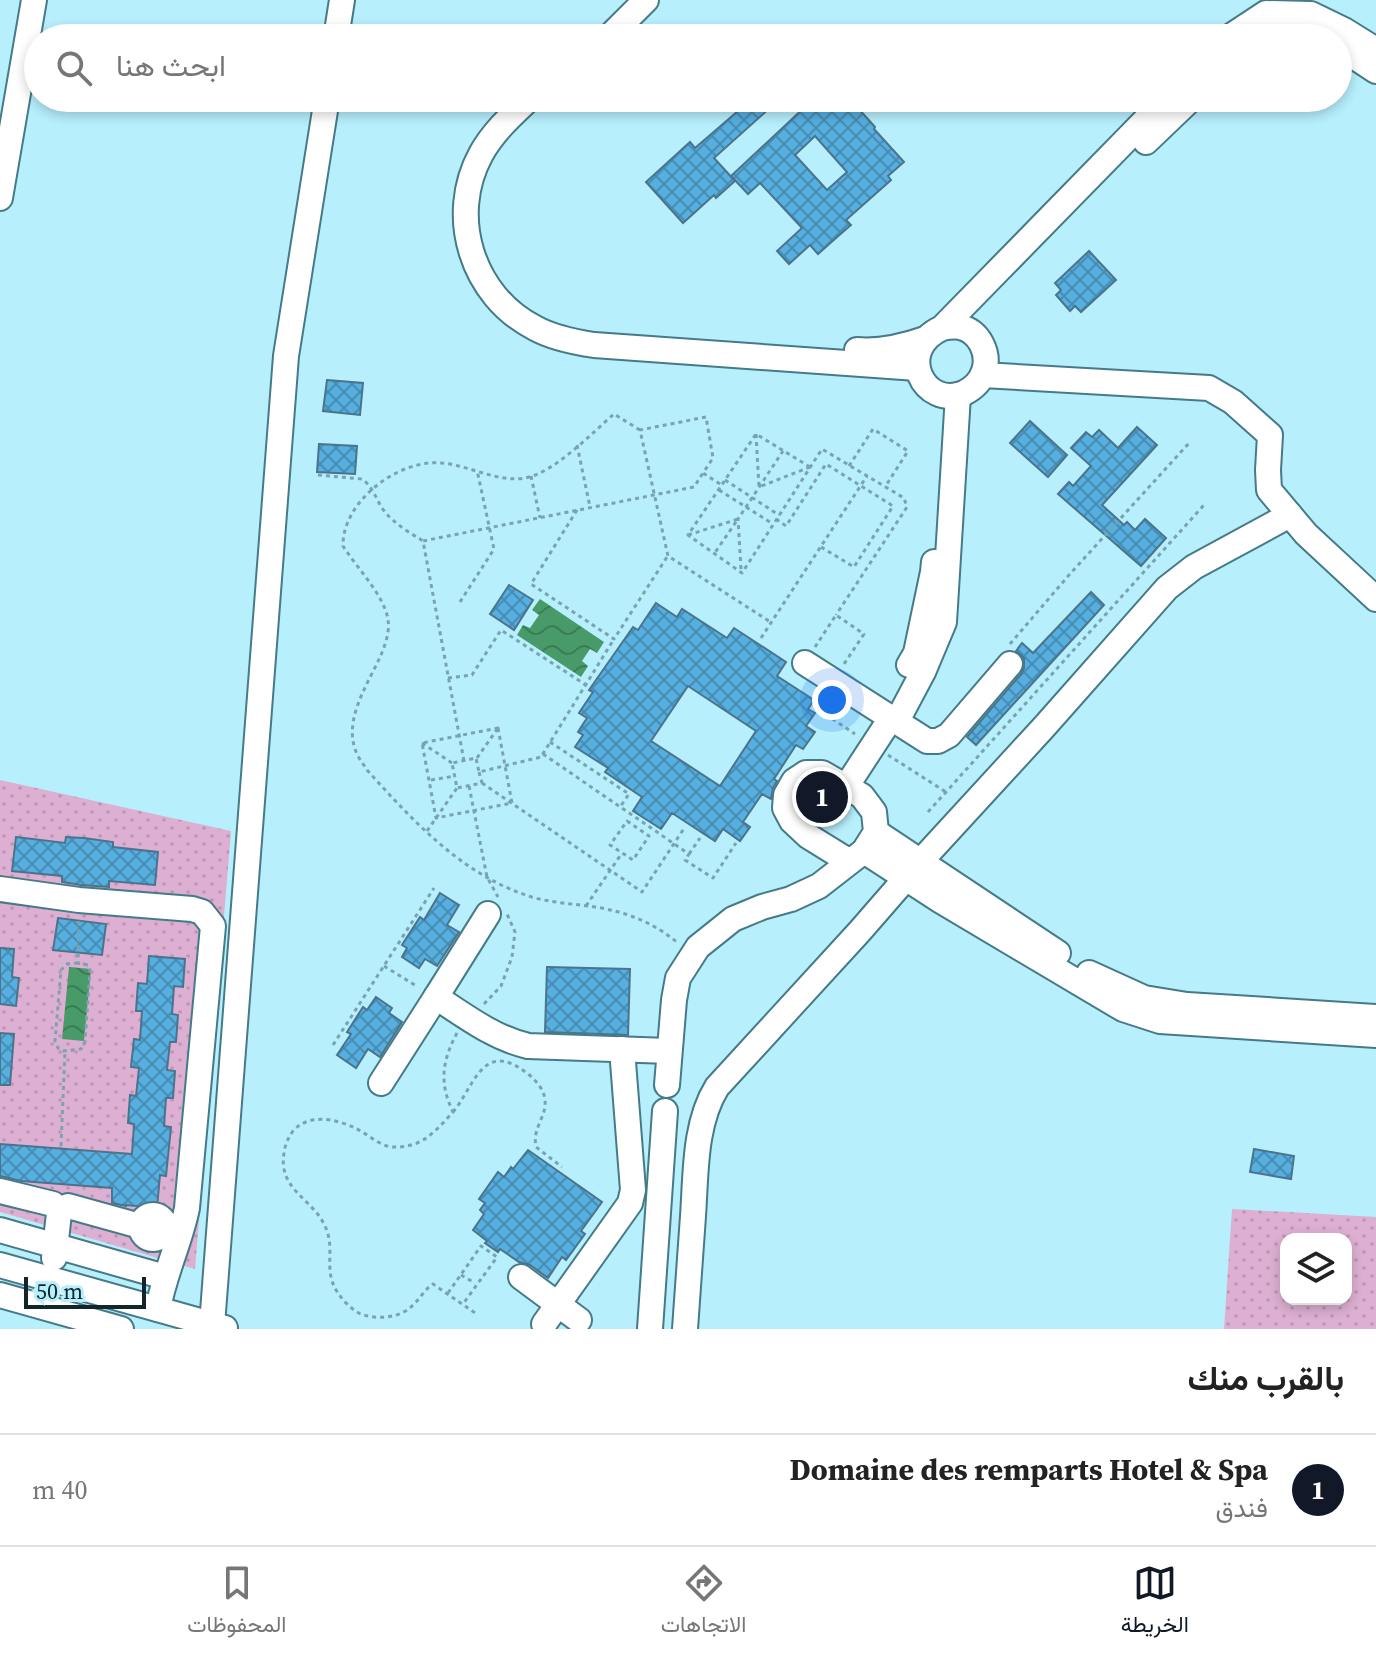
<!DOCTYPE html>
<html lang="ar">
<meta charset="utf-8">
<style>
body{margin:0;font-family:"Source Serif 4",Vazirmatn,serif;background:#f6f6f6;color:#222;direction:rtl}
.controls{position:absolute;right:24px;bottom:24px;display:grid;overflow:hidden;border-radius:16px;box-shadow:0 4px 12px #0003}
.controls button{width:72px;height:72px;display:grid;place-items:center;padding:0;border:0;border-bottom:2px solid #e0e0e0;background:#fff;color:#222;font:40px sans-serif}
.scale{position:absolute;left:24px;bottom:20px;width:122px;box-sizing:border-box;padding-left:8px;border:4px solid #10262b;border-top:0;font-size:22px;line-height:28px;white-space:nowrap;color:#10262b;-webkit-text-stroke:6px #b7effd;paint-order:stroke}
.you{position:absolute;left:832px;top:700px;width:28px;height:28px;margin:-20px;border:6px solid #fff;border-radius:50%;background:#1a73e8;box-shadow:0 0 0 12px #1a73e833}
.badge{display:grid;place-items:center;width:52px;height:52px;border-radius:50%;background:#111827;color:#fff;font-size:26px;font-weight:700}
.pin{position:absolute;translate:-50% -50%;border:4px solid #fff;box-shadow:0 2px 8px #0006}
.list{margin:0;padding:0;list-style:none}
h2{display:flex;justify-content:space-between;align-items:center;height:104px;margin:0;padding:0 32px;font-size:34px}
h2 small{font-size:26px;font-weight:400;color:#767676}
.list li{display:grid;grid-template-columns:52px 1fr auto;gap:24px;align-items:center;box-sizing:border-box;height:112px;padding:0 32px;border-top:2px solid #e0e0e0}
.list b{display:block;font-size:30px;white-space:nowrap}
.list p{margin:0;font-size:26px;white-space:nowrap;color:#767676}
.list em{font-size:26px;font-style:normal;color:#767676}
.icon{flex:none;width:44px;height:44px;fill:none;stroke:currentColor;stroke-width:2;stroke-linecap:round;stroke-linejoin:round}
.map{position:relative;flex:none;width:1376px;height:1329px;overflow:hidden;direction:ltr}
.search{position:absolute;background:#fff;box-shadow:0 4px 12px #0003;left:24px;right:24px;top:24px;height:88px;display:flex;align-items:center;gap:20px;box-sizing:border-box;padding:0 28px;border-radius:44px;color:#767676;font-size:30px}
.sheet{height:216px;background:#fff}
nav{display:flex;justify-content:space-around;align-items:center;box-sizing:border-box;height:112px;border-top:2px solid #e0e0e0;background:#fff;font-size:22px;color:#767676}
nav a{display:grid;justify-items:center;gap:4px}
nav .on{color:#111827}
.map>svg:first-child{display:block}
.park{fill:url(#park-dots);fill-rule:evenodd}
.water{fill:url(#water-waves)}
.building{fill:url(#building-cross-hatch);stroke:#4b748c;stroke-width:2;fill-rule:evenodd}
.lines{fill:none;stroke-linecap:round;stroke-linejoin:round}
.minor-casing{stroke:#457a87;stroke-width:28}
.path{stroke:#79a4af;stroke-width:3;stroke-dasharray:4 4;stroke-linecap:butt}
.minor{stroke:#fff;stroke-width:24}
</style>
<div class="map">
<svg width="1376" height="1329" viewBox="0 0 1376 1329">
<defs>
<pattern id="park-dots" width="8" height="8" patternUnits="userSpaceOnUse" patternTransform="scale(2)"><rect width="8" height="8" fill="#ddafd2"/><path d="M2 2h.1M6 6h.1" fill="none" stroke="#bd96b4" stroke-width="1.8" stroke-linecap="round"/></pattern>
<pattern id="water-waves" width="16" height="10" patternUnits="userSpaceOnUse" patternTransform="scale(2)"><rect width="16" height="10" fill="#489a68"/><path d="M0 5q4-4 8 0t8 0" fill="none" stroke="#3b7d56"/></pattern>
<pattern id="building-cross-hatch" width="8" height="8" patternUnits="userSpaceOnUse" patternTransform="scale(2)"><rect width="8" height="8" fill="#56afdf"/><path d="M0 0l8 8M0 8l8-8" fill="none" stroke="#468eb5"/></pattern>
</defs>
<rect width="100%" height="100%" fill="#b7effd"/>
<!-- park -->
<g class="park">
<path d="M0,780l231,51 -36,438 -195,-57z"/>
<path d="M1232,1209l144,8v112h-152zM1286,1239h60v60h-60z"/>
</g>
<!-- water -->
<g class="water">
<path d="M540,599l64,43 -7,11 -7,-4 -8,12 6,5 -7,11 -64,-42 6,-10 7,3 9,-13 -7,-5z"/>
<path d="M69,967l22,2 -7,72 -22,-2z"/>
</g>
<!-- building -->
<g class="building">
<path d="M760,98h21l-67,60 21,23 -19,17 -2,-3 -31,28 -37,-41 44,-40 5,6 44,-38 1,1z"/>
<path d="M800,98h49l26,29 -1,2 30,33 -16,14 3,4 -45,40 5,5 -15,13 -18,16 -8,-9 -21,19 -12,-13 25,-23 -42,-45 -12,11 -17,-18 76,-71zM815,136l32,36 -20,18 -32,-35z"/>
<path d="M1089,251l27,29 -35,32 -6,-6 -5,5 -14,-16 5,-5 -6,-7z"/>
<path d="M327,380l36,3 -3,32 -37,-4z"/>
<path d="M1030,421l37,34 -19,22 -38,-34z"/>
<path d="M1137,427l20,18 -55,60 22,20 3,-3 8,8 10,-11 21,19 -25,28 -83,-72 11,-12 4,4 18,-20 -20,-18 15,-16 6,5 7,-7 19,18z"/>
<path d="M319,444l38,2 -2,28 -38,-2z"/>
<path d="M509,585l24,15 -19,30 -24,-16z"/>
<path d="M1091,592l13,13 -128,140 -9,-8 54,-63 3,-6v-10l-8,-7 6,-8 11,10z"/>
<path d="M656,603l21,14 5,-8 45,29 7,-10 52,34 -9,14 37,24 -6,9 7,4 -9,13 9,6 -12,17 -7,-4 -22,34 3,2 -4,7 -2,11 -9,-5 -19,28 7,5 -10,14 -17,-12 -8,12 -43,-28 -11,16 -28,-18 9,-14 -37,-25 3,-4 -33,-21 8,-12 -5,-3 9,-14 -8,-5 14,-21 -4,-2 44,-63 5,3zM688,686l68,45 -36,55 -69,-45z"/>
<path d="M16,837l49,6 1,-6 18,1 29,4v5l45,5 -3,33 -46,-4v6l-28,-2 -19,-3v-6l-50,-5z"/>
<path d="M440,893l19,12 -12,20 12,7 -22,34 -12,-7 -6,9 -17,-11 5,-9 -5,-3 18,-28 4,3z"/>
<path d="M58,918l48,6 -4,31 -49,-5z"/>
<path d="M0,948l14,1 -2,28 7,1 -3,28 -16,-2z"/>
<path d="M149,956l36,3 -2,28 -9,-1 -2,28 6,1 -2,27h-6l-3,28 8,1 -2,27h-7l-2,28 7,1 -5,49 -6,-1 -3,33 -31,-3v1l-14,-3v-15l-91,-7 -21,-5v-32l132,10 2,-30 -6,-1 2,-28 6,1 3,-28 -8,-1 3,-28 6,1 2,-29h-6l2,-28 9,1z"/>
<path d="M547,967l83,2 -2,66 -83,-3z"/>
<path d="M376,997l16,11 -3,5 13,9 -22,35 -12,-8 -12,19 -19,-13 14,-21 -4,-2 16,-25 4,3z"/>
<path d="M0,1033l14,1 -4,51h-10z"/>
<path d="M1254,1149l40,7 -3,23 -41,-7z"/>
<path d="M528,1150l74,52 -21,29 4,3 -19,26 -4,-3 -14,21 -18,-13 -11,-3 -19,-13 -2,3 -13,-9 2,-2 -14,-11 11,-16 -4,-4 5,-7 -6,-4 19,-27 6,5 7,-10 2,2z"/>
</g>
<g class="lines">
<!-- minor casing -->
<g class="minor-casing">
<g id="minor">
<path d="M336,38l6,-38"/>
<path d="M608,38l38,-38"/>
<path d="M1228,38l38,-25 45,1 33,16 32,20"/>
<path d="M1255,38l31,-3 39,3"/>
<path d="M1338,46l38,25"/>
<path d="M530,98c-18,17 -37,34 -49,56 -34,62 -9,142 54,174 18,10 39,14 59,17l323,23"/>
<path d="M1146,142l46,-44"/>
<path d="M0,198l34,-198"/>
<path d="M942,328c5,-1 13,-2 18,-1 19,4 30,26 24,44 -3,10 -10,17 -20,22 -40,17 -70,-43 -22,-65l225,-230"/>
<path d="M857,350c24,2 45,-3 68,-11"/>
<path d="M983,375l226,13 24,14 37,33 -2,35 1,20 37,44 70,65"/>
<path d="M805,663l86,55 -45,69"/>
<path d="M909,665l7,-12 17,-81 1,-10"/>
<path d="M891,718l36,23h11l11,-6 61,-71"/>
<path d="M897,721l26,-49 21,-50 14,-227"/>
<path d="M876,832l182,121"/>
<path d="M864,851l77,50 182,108 37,12 216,14"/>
<path d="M0,889l79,11 113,9 10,3 11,14 -26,282c-7,35 -23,66 -29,101"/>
<path d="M488,914l-52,83c29,19 58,41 92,49l141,5"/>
<path d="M1089,973l55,25 43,7 189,12"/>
<path d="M381,1083l55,-86"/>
<path d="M667,1085l7,-85 4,-22 20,-31 35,-28 29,-12 29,-8 28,-13 45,-35 12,-19 -2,-20 -12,-16 -40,-23h-16l-12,8 -8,14 -1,13 7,13 16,15 42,26"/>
<path d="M0,1191l53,13"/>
<path d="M68,1206l72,20"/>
<circle cx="153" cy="1227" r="12"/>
<path d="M0,1230l165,47"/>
<path d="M54,1258l5,-45"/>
<path d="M0,1265l225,63"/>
<path d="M521,1277l58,43"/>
<path d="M0,1295l121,34"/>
<path d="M544,1324l86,-121 3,-13 -11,-141"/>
<path d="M212,1325l74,-969 41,-258"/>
<path d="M650,1329l15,-218"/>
<path d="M685,1329c3,-38 5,-75 8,-113 3,-42 1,-92 24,-129l143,-156 60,-69 124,-135 123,-139 27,-21 96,-52"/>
</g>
</g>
<!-- path -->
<g class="path">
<path d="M640,430l-26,-16c-22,19 -60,59 -89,64 -27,5 -56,-13 -84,-15 -43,-4 -99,39 -98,83 13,21 42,50 45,74 2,12 -3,25 -7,35 -14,31 -39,66 -24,99 3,6 7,11 10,16 48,53 97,107 168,128 20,5 40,6 60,9 32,5 59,16 83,36"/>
<path d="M756,434l3,53 51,-20"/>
<path d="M577,445l13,62"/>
<path d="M849,466l24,-37 35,22 -23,36"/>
<path d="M810,467l-54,-33 -68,101 54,38 80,-124 82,49 3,9 -71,108"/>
<path d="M318,475l44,4c12,8 14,22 23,33 10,12 25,21 38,29"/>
<path d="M531,476l9,42"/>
<path d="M725,480l54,35"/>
<path d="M720,484l-17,-11 10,-15 -7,-41 -66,13 28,126 104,67"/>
<path d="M719,490l54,34"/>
<path d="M577,510l-46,74 83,55 53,-82"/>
<path d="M776,519l10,7 40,-62 67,42 -39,61 -33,-20"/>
<path d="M688,535l50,-16 -24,35"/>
<path d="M741,569l-3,-50 45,-68"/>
<path d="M460,602l34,-53 -17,-79"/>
<path d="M761,638l106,-162"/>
<path d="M1010,644l59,-69 121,-133"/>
<path d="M815,647l21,-32 28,19 -20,30"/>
<path d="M448,678l24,-3 29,-45 85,55"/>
<path d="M819,710l36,24"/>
<path d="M498,728l14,75 -76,15 -14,-75z"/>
<path d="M550,742l79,52 -9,13"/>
<path d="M422,743l30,20"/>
<path d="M543,754l146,100 -4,6 28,18 23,-35"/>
<path d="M888,755l58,37"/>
<path d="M477,758l21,-30"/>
<path d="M464,761l-41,-220 271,-54 9,-14"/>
<path d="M479,772l3,11 -25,5 -5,-25 24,-5 3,14 62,-15 73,-118"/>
<path d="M431,780l24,-4"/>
<path d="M482,783l160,109 43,-65"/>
<path d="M469,786l18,91 11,20"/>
<path d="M928,812l276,-307"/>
<path d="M627,821l22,15 -16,24 -23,-15z"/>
<path d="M427,831l30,-43"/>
<path d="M689,854l11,-16"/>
<path d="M586,906l36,-53"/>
<path d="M78,963l-11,1 -6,6 -6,71 3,7 5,3 18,-2 4,-7 5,-72 -2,-5 -10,-2 1,-43"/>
<path d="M384,966l34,21"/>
<path d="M484,1004l17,-18 11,-29 3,-25 -8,-18"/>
<path d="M457,1033c-15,28 -18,50 -4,79 -12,13 -25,29 -42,33 -8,2 -17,3 -24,1 -12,-4 -21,-13 -32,-18 -19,-9 -46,-15 -62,3 -5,7 -8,14 -9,22 -6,36 27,45 40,71 15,29 -7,49 22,79 5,4 9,9 15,11 16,6 39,4 51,-8 8,-7 12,-16 21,-22l45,31"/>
<path d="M333,1045l101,-157"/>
<path d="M453,1112c20,-23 29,-72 71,-41 9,6 20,17 21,29 2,17 -13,27 -9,47l26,20"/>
<path d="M61,1146l4,-95"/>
<path d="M461,1275l14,8"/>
<path d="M448,1293l33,-47 16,11 -34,47"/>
</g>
<!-- minor -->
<use href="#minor" class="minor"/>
</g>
</svg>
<div class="controls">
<button><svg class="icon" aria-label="layers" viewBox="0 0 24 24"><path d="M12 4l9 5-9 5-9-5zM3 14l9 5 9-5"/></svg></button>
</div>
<div class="scale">50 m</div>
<div class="you"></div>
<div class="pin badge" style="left:822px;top:797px">1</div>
<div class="search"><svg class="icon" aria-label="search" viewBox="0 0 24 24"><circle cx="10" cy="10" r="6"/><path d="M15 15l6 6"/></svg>ابحث هنا</div>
</div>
<section class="sheet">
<h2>بالقرب منك<small></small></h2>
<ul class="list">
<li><span class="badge">1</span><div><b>Domaine des remparts Hotel &amp; Spa</b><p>فندق</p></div><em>40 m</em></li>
</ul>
</section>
<nav>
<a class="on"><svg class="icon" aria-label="map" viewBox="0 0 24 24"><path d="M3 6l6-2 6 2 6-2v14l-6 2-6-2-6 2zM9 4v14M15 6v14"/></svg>الخريطة</a>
<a><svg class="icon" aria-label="directions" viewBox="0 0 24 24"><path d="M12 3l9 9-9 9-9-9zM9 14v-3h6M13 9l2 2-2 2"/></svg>الاتجاهات</a>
<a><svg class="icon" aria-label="saved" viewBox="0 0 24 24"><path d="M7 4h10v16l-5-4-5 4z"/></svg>المحفوظات</a>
</nav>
